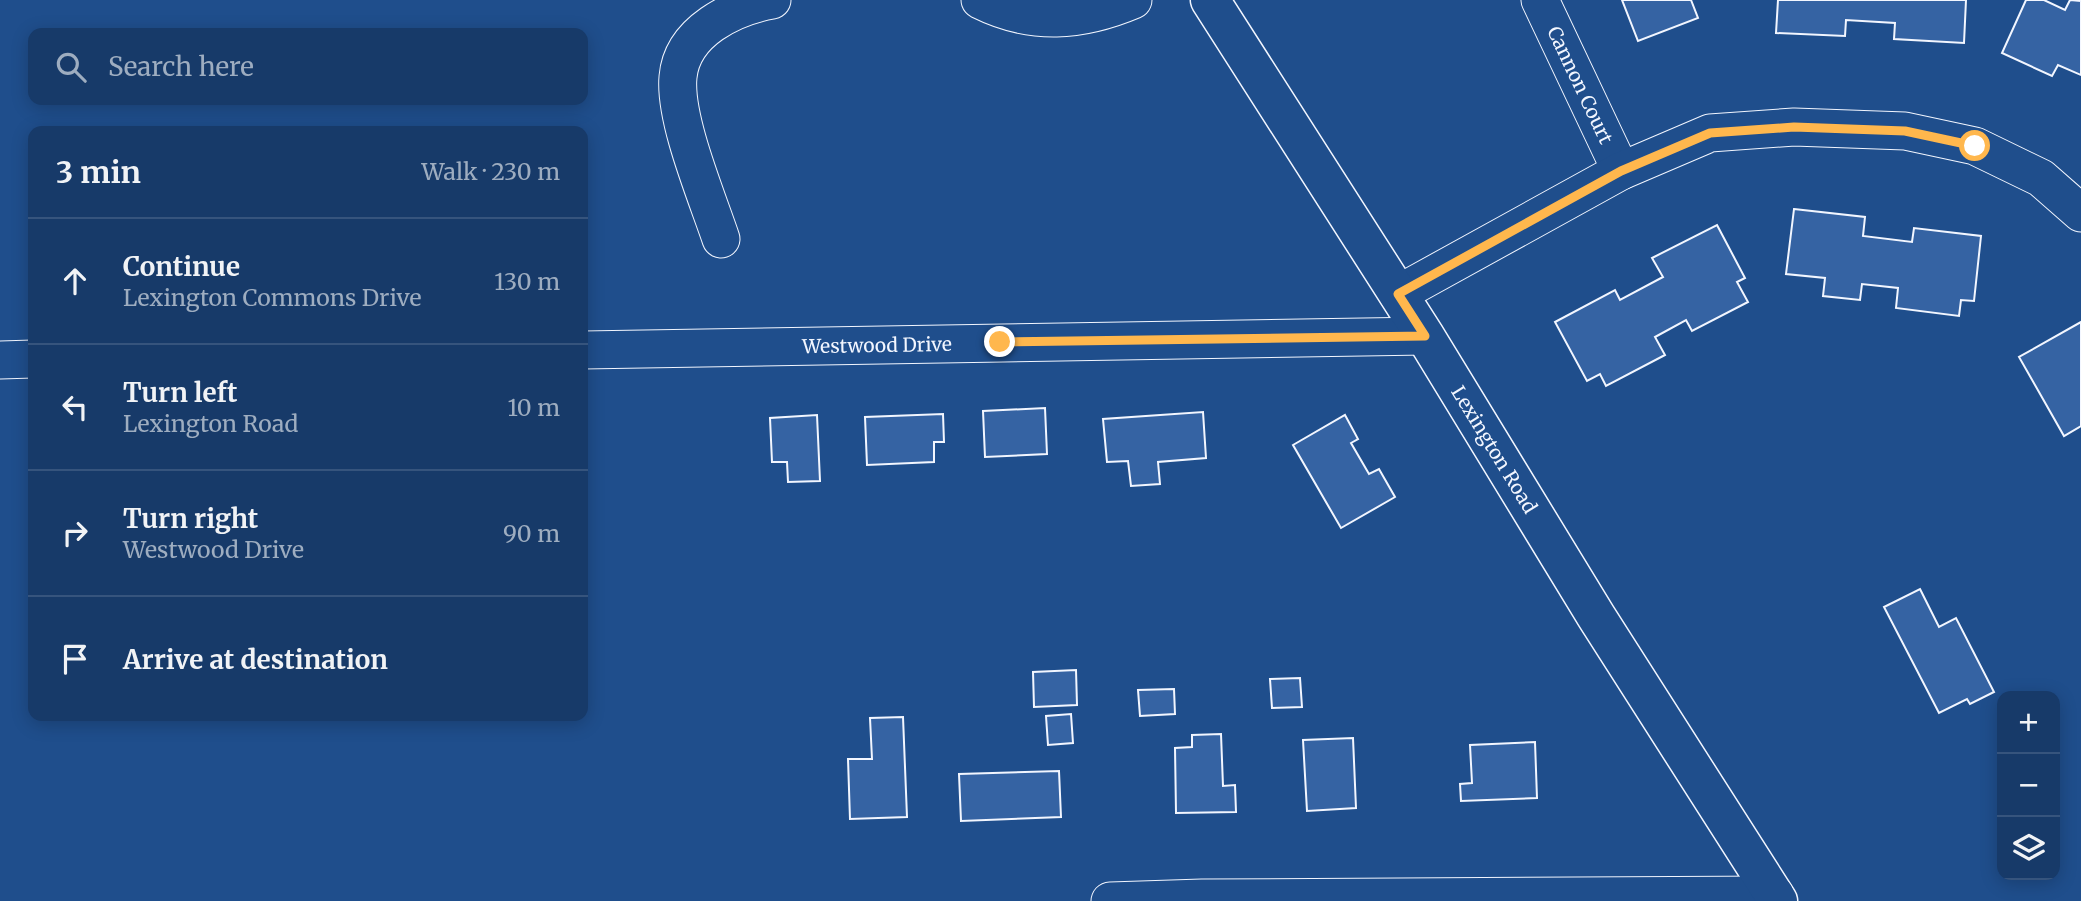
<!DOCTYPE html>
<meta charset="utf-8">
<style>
body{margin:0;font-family:Merriweather,serif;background:#20416f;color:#f1f3f6}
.controls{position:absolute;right:21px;bottom:21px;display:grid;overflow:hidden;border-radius:14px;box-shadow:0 4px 18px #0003}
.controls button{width:63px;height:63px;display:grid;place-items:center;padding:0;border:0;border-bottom:2px solid #36547d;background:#173a69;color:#f1f3f6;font:35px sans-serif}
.stop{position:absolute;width:21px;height:21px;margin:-16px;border:5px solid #ffb74d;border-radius:50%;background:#fff}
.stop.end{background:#ffb74d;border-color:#fff;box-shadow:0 2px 7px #0008}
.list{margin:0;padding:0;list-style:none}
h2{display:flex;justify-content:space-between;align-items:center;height:91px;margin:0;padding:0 28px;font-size:30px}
h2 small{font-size:23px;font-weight:400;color:#9eadc0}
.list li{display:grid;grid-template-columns:46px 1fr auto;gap:21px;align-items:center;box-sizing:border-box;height:126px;padding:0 28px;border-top:2px solid #36547d}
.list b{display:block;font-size:26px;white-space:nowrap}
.list p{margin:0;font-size:23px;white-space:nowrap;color:#9eadc0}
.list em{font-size:23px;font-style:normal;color:#9eadc0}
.icon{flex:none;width:38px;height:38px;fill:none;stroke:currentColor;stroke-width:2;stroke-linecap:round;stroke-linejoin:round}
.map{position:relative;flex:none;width:2081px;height:901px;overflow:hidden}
.search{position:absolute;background:#173a69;box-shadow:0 4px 18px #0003;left:28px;top:28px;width:560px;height:77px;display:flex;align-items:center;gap:18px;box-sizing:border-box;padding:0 24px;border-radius:14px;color:#9eadc0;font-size:26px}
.panel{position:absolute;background:#173a69;box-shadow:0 4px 18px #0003;left:28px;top:126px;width:560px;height:595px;border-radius:14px}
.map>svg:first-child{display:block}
.building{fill:#3563a3;stroke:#f2f6ff;stroke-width:2}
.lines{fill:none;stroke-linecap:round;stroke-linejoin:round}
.minor-casing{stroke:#f2f6ff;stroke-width:39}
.major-casing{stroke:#f2f6ff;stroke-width:41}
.minor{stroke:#1f4e8c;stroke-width:37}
.major{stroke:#1f4e8c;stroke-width:38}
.route{stroke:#ffb74d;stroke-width:9}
.labels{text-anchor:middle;stroke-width:5;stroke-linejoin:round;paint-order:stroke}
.street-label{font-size:19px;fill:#f2f6ff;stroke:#1f4e8c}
</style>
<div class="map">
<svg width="2081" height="901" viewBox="0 0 2081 901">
<rect width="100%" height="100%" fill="#1f4e8c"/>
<!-- building -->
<g class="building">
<path d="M1622,0h69l7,18 -60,23z"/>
<path d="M1778,0h188l-2,43 -70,-4 1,-16 -49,-3 -1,16 -69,-3z"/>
<path d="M2026,0h18l21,10 5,-10 11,1v74l-23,-10 -6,11 -50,-23z"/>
<path d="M1794,209l71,8 -2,19 49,6 2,-14 67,8 -7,65 -13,-1 -2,16 -63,-8 2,-20 -36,-4 -2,16 -37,-4 2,-18 -39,-4z"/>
<path d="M1717,225l28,53 -8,4 11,20 -56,29 -6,-11 -31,17 10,18 -59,31 -6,-12 -13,7 -32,-59 60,-32 5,10 43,-23 -11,-19z"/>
<path d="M2081,322v104l-17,10 -45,-79z"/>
<path d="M1045,408l2,46 -62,3 -2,-46z"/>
<path d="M1203,412l3,46 -48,4 2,22 -29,2 -3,-25 -21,1 -4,-43z"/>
<path d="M943,414l1,28h-10v20l-67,3 -2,-48z"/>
<path d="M817,415l3,66 -32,1 -1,-20h-15l-2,-44z"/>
<path d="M1345,415l13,24 -7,4 18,31 10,-5 16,28 -54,31 -48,-83z"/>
<path d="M1920,589l19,38 17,-9 38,74 -24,12 -3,-5 -28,14 -55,-106z"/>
<path d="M1076,670l1,35 -43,2 -1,-35z"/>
<path d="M1300,678l2,29 -30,1 -2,-29z"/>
<path d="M1174,689l1,25 -35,2 -2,-26z"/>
<path d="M1071,714l2,29 -25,2 -2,-29z"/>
<path d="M903,717l4,100 -57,2 -2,-60h24l-2,-41z"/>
<path d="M1221,734l2,52 12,-1 1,27 -60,1 -1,-65 17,-1v-12z"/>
<path d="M1353,738l3,70 -49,3 -4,-71z"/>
<path d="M1535,742l2,56 -76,3 -1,-17 12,-1 -2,-38z"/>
<path d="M1059,771l2,46 -100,4 -2,-47z"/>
</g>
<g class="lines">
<!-- minor casing -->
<g class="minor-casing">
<g id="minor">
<path d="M980,0c52,26 101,22 153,0"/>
<path id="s1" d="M1540,0l81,171"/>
<path d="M721,239c-14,-42 -47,-120 -43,-162 4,-46 55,-70 94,-77"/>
<path d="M1398,294l223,-123 89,-38 84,-6 111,4 70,15 66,32 40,35"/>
<path id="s2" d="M583,350l842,-14"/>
<path d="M0,360l33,-1"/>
<path d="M1110,901l92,-3 573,-3"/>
</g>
</g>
<!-- major casing -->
<g class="major-casing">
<g id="major">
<path id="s3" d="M1210,0l215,336 171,280 182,285"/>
</g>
</g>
<!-- minor -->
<use href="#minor" class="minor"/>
<!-- major -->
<use href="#major" class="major"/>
</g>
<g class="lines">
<!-- route -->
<path class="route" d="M1000,342l425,-6 -27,-42 223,-123 89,-38 84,-6 111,4 70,15"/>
</g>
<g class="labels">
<!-- street labels -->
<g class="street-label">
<text dy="7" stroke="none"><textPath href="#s1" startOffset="94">Cannon Court</textPath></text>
<text dy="7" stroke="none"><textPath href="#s2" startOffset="294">Westwood Drive</textPath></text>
<text dy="7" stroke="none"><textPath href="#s3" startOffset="532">Lexington Road</textPath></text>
</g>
</g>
</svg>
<div class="controls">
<button>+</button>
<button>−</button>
<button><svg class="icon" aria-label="layers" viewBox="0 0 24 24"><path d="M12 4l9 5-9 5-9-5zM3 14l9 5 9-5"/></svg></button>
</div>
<div class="stop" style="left:1975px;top:146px"></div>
<div class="stop end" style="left:1000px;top:342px"></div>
<div class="search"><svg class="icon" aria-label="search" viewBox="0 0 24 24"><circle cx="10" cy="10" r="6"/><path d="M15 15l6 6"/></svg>Search here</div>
<section class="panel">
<h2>3 min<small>Walk · 230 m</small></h2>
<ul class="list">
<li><svg class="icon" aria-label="ahead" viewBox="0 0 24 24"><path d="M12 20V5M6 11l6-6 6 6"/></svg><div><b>Continue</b><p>Lexington Commons Drive</p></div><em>130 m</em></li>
<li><svg class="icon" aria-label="left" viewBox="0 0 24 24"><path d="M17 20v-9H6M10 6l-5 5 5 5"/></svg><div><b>Turn left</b><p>Lexington Road</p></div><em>10 m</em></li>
<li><svg class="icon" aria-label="right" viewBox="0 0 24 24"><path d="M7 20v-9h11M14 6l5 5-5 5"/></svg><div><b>Turn right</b><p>Westwood Drive</p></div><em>90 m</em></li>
<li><svg class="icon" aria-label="arrive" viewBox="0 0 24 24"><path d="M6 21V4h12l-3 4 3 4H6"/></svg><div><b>Arrive at destination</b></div></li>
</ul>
</section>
</div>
